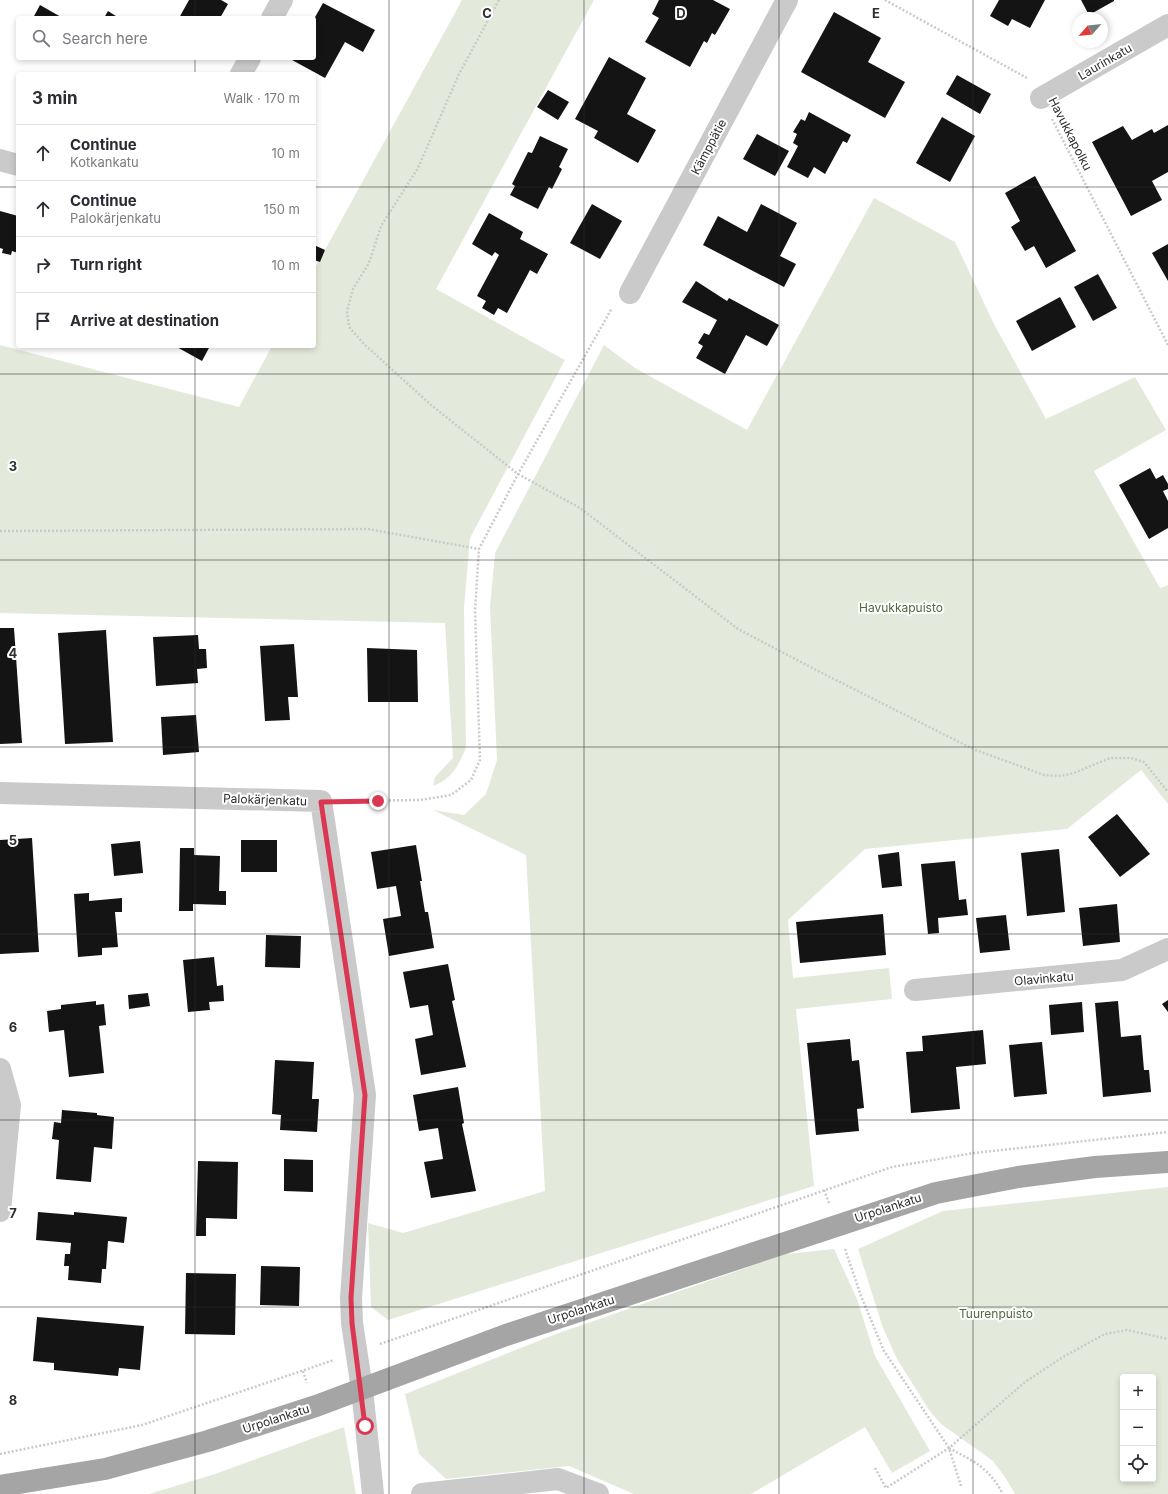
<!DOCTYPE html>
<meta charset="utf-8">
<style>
body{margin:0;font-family:Inter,sans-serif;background:#f7f7f7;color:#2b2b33}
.controls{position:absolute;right:12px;bottom:12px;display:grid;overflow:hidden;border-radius:4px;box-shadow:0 2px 6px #0003}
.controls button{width:36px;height:36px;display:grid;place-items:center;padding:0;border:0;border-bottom:1px solid #e1e1e2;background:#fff;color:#2b2b33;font:20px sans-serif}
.compass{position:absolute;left:1072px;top:12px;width:36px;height:36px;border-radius:50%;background:#fff;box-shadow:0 2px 6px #0003;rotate:242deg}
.stop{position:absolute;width:12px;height:12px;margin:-9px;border:3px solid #db3752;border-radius:50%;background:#fff}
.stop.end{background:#db3752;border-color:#fff;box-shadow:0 1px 4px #0008}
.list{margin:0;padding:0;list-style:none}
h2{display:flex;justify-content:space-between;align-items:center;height:52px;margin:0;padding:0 16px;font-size:17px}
h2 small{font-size:13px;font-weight:400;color:#7c7c81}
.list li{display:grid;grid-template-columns:26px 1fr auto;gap:12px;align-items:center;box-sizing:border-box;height:56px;padding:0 16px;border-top:1px solid #e1e1e2}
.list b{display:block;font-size:15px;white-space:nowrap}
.list p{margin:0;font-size:13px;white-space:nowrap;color:#7c7c81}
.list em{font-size:13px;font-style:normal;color:#7c7c81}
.icon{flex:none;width:22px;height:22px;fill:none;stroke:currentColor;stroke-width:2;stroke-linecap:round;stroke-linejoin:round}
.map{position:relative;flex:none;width:1168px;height:1494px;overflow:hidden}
.search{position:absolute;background:#fff;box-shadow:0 2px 6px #0003;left:16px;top:16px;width:300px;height:44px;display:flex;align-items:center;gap:10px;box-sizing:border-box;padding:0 14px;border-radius:4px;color:#7c7c81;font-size:15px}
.panel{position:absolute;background:#fff;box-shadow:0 2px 6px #0003;left:16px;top:72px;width:300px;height:276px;border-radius:4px}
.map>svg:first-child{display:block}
.green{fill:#e4eadb;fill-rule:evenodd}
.building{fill:#141414}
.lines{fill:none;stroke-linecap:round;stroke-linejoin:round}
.path{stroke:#cacaca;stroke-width:2.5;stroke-dasharray:2 2;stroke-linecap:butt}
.minor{stroke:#cacaca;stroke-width:22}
.major{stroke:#a5a5a5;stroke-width:22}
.route{stroke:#db3752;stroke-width:5}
.grid{fill:none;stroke:#2d2d2d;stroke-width:1;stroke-opacity:0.55}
.labels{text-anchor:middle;stroke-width:4;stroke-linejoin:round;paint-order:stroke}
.street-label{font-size:12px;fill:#2d2d2d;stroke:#fff}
.park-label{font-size:12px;fill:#54663d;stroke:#fff}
.grid-label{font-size:13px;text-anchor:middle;font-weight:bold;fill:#2d2d2d;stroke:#fff;stroke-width:4;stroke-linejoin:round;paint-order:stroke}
</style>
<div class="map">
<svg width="1168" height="1494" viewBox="0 0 1168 1494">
<rect width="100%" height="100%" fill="#fff"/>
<!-- green -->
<g class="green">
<path d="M462,0h132l-158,289 129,71 -95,178 -6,70 2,139c-7,18 -14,32 -33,39l2,-9 18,-19 -8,-135 -445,-10v-268l239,62 33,-61h42v-76z"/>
<path d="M874,198l81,44 39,82 52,95 89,-42 31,53 -72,41 66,117 8,-3v219l-27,-34 -74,59 -202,20 -77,71 5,58 96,-10 3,31 -96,10 18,177 -426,134 -17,-13 -3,-84 35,10 142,-42 -19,-336 -93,-45 31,5 22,-21 11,-34 -7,-153 5,-54 109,-208 31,23 112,62z"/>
<path d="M1168,1187v307h-153l-10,-17 -12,-16 -52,-37 -12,-14 -32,-51 -14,-31 -25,-79 85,-38zM1123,1377h30v102h-30z"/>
<path d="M834,1249l23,50 18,57 55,95 -38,22 -27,-46 -114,67h-117l-65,-28 -123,13 -27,-25 -14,-60 151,-60 230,-80z"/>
<path d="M344,1427l12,67h-207l66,-20z"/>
</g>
<!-- building -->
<g class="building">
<path d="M189,0h32l7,4 -8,14h-41z"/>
<path d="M659,0h54l17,9 -15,26 -3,-2 -5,10 -3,-2 -14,26 -45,-25 14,-24 -7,-4z"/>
<path d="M999,0h46l-15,28 -18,-9 -4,7 -18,-10z"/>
<path d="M1081,0h33v1l-25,14z"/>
<path d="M323,3l52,27 -12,22 -18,-10 -20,36 -33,-18 1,-2h21v-39z"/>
<path d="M40,5l21,12 -1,1h-27z"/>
<path d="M108,11l11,7h-15z"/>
<path d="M834,12l47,26 -13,24 37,20 -20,36 -84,-46z"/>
<path d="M609,57l37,21 -19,36 29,16 -18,33 -44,-25 4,-7 -23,-12z"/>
<path d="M957,75l34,19 -11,20 -34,-20z"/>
<path d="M548,90l21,12 -11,18 -21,-13z"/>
<path d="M809,112l42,23 -4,8 -4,-2 -18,33 -11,-7 -6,11 -21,-11 11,-21 -5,-3 4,-9 -4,-2 8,-13 4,2z"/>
<path d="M942,117l33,19 -25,46 -34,-19z"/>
<path d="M1168,125v47l-16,9 10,19 -31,16 -39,-74 31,-16 9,14 20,-11 2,4z"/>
<path d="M757,134l32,17 -14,25 -32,-17z"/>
<path d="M540,136l28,13 -9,18 3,2 -10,20 -3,-2 -11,22 -28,-14 5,-9 -3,-2 16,-32 4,1z"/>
<path d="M1035,176l41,75 -30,17 -12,-22 -9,5 -14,-24 9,-6 -15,-28z"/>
<path d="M592,204l30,17 -22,38 -30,-16z"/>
<path d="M761,204l36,19 -17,33 16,8 -12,23 -81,-42 15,-29 29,16z"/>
<path d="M0,211l18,5v37l-6,-2 -1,4 -9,-2 1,-4 -3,-1z"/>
<path d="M489,213l34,19 -3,7 28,15 -11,20 -7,-4 -23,43 -9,-5 -4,7 -12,-7 4,-7 -9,-5 22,-41 -4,-3 -3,4 -20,-12z"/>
<path d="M1168,244v37l-16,-28z"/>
<path d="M314,245l11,5 -5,12 -6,-2z"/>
<path d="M1098,274l19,34 -24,13 -19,-34z"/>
<path d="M696,281l31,20 2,-3 50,27 -12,21 -21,-11 -21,39 -29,-16 7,-12 -5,-3 6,-10 5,2 8,-15 -35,-18z"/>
<path d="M1060,297l16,30 -44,24 -16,-30z"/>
<path d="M175,346h35l-8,15z"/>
<path d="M1150,468l6,11 7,-4 5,9v5l-5,2 5,10v27l-19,11 -30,-54z"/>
<path d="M0,628h14l8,115 -22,1z"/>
<path d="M106,630l7,112 -48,2 -7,-111z"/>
<path d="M198,635l1,14h7l1,19 -10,1 1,14 -42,3 -3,-49z"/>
<path d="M294,644l4,53h-10l2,23 -25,1 -5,-75z"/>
<path d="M367,648l50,2 1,52h-50z"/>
<path d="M196,715l3,37 -36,3 -2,-38z"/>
<path d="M1117,814l33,40 -30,23 -32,-40z"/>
<path d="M32,838l7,114 -39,2v-114z"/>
<rect x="241" y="840" width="36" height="32"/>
<path d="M140,841l3,32 -29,3 -3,-32z"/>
<path d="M416,845l6,36h-2l5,31h3l6,36 -45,8 -6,-37 18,-3 -5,-30 -19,3 -6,-37z"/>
<path d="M180,848h14v7l26,1 -1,35h7v14l-33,-1v7h-14z"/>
<path d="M1059,849l6,63 -38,4 -6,-63z"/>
<path d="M899,852l3,34 -20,2 -4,-33z"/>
<path d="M955,861l4,39 7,-1 2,16 -30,3 1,15 -11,1 -7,-70z"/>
<path d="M89,893v8l33,-3v14h-7l3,35 -16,1v7l-24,2 -4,-63z"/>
<path d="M1117,904l3,38 -37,4 -4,-38z"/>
<path d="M883,914l3,41 -86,8 -4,-41z"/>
<path d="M1006,915l4,35 -30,3 -4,-35z"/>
<path d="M266,935l35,1 -1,32 -35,-1z"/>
<path d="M214,957l3,29 6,-1 1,16 -15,1 1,8 -22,2 -5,-52z"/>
<path d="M448,964l7,36 -3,1 14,66 -45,8 -6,-36 18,-4 -5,-30 -18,3 -7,-36z"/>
<path d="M148,993l2,13 -21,3 -1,-14z"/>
<path d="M1168,1000v12l-6,-8z"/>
<path d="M96,1001v4l8,-1 2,21 -7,1 5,47 -35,4 -5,-47 -15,2 -2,-21 14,-2v-4z"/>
<path d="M1118,1001l3,36 20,-2 3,35h5l2,22 -48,5 -8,-94z"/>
<path d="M1082,1002l2,30 -33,3 -2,-30z"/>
<path d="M983,1030l3,34 -30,3 4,42 -49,4 -5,-61 17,-1 -1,-15z"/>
<path d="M850,1039l2,22 7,-1 5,48 -7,1 2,22 -43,4 -9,-92z"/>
<path d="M1042,1042l5,52 -33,3 -5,-52z"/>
<path d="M275,1060l39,2 -2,37h7l-2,33 -37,-2 1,-15 -9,-1z"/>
<path d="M458,1087l6,36 -2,1 14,67 -45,7 -7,-36 19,-3 -5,-31 -19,3 -6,-36z"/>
<path d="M62,1110l35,3v2l17,2 -2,32 -18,-2 -3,35 -35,-3 3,-39 -7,-1 2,-17 7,1z"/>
<path d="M284,1159l29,1v32l-29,-1z"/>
<path d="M198,1161l40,1 -1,57 -31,-1v18h-10z"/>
<path d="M38,1212l36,3v-3l53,5 -3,26 -16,-2 -2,28h-4l-1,14 -33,-3 1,-14h-5l1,-12h5l1,-11 -35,-3z"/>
<path d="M261,1266l39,1 -1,39 -39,-1z"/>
<path d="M186,1273l50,1 -1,61 -50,-1z"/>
<path d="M37,1317l107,9 -4,44 -21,-2 -1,8 -64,-6v-7l-21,-2z"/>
</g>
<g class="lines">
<!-- path -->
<g class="path">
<path d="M499,0l-40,74 -41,94 -37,58 -12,37 -16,26 -6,22 2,16 15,17 67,61 87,69 62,34 158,121 82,43 153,77 71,26 17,1 13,-3 36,-15h21l13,4 24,30"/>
<path d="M885,0l142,78"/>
<path d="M1052,119l116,226"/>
<path d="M0,531l368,-2 111,20"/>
<path d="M345,801l75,-1 31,-5 20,-15 9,-20 -5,-149 4,-62 39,-75 94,-166"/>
<path d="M824,1190l5,13"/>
<path d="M845,1249l16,47 23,55 65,97 12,38"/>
<path d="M380,1344l512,-177 82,-14 194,-21"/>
<path d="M303,1371l4,12"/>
<path d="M949,1448c26,14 39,19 54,46"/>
<path d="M0,1454l142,-29 192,-65"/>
<path d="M875,1468l11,20 63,-40 76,-66 38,-25 42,-23 22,-4 41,9"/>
</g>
<!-- minor -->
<g class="minor">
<path d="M272,18l10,-18"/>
<path d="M241,74l9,-16"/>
<path d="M1041,98l127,-73"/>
<path d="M0,160l18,5"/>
<path d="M630,293l157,-293"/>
<path d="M0,793l321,8 44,294 -14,203 1,25 10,66 11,105"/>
<path d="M915,990l207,-20 46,-21"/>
<path d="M0,1069l10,36 -10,106"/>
<path d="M422,1494l136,-15 40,15"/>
</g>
<!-- major -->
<path class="major" d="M0,1486l105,-17 103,-28 108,-35 190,-71 430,-142 82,-16 77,-10 73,-5"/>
</g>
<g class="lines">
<!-- route -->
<path class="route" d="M365,1426l-13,-103 -1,-25 14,-203 -44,-293 57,-1"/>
</g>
<!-- grid -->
<path class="grid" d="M195,0v18M389,0v1494M584,0v1494M779,0v1494M973,0v1494M195,58v16M0,187h18M314,187h854M195,346v1148M0,374h1168M0,560h1168M0,747h1168M0,934h1168M0,1120h1168M0,1307h1168"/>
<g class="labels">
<!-- street labels -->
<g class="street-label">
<text transform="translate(1105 62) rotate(-30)" y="4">Laurinkatu</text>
<text transform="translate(1070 134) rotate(63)" y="4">Havukkapolku</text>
<text transform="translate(709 147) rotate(-62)" y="4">Kämppätie</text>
<text transform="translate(265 800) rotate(2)" y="4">Palokärjenkatu</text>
<text transform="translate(1044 979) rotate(-5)" y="4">Olavinkatu</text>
<text transform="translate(888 1208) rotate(-18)" y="4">Urpolankatu</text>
<text transform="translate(581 1310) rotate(-18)" y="4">Urpolankatu</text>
<text transform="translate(276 1419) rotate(-18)" y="4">Urpolankatu</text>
</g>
<!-- park labels -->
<g class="park-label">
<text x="901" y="612">Havukkapuisto</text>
<text x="996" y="1318">Tuurenpuisto</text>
</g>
</g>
<g class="grid-label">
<text x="487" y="18">C</text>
<text x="681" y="18">D</text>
<text x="876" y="18">E</text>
<text x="13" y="471">3</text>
<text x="13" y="658">4</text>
<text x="13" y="845">5</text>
<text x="13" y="1032">6</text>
<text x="13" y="1218">7</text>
<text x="13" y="1405">8</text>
</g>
</svg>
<div class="controls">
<button>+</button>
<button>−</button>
<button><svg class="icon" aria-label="locate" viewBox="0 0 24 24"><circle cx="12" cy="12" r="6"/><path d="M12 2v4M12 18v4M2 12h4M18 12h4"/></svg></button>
</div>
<svg class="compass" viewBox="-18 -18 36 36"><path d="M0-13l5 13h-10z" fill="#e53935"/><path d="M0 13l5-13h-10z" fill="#7c7c81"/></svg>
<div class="stop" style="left:365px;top:1426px"></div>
<div class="stop end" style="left:378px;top:801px"></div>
<div class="search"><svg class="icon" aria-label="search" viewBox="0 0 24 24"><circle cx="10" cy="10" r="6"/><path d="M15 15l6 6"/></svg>Search here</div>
<section class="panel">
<h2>3 min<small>Walk · 170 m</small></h2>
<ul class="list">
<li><svg class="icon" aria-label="ahead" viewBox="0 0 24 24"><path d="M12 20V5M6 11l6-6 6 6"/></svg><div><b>Continue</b><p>Kotkankatu</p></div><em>10 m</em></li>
<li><svg class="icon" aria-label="ahead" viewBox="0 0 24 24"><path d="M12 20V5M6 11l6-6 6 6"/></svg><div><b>Continue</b><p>Palokärjenkatu</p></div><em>150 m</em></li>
<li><svg class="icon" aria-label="right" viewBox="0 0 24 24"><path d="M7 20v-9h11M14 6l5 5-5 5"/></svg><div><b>Turn right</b></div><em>10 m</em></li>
<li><svg class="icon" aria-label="arrive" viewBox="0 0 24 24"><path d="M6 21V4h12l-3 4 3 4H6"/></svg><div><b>Arrive at destination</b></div></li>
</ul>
</section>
</div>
